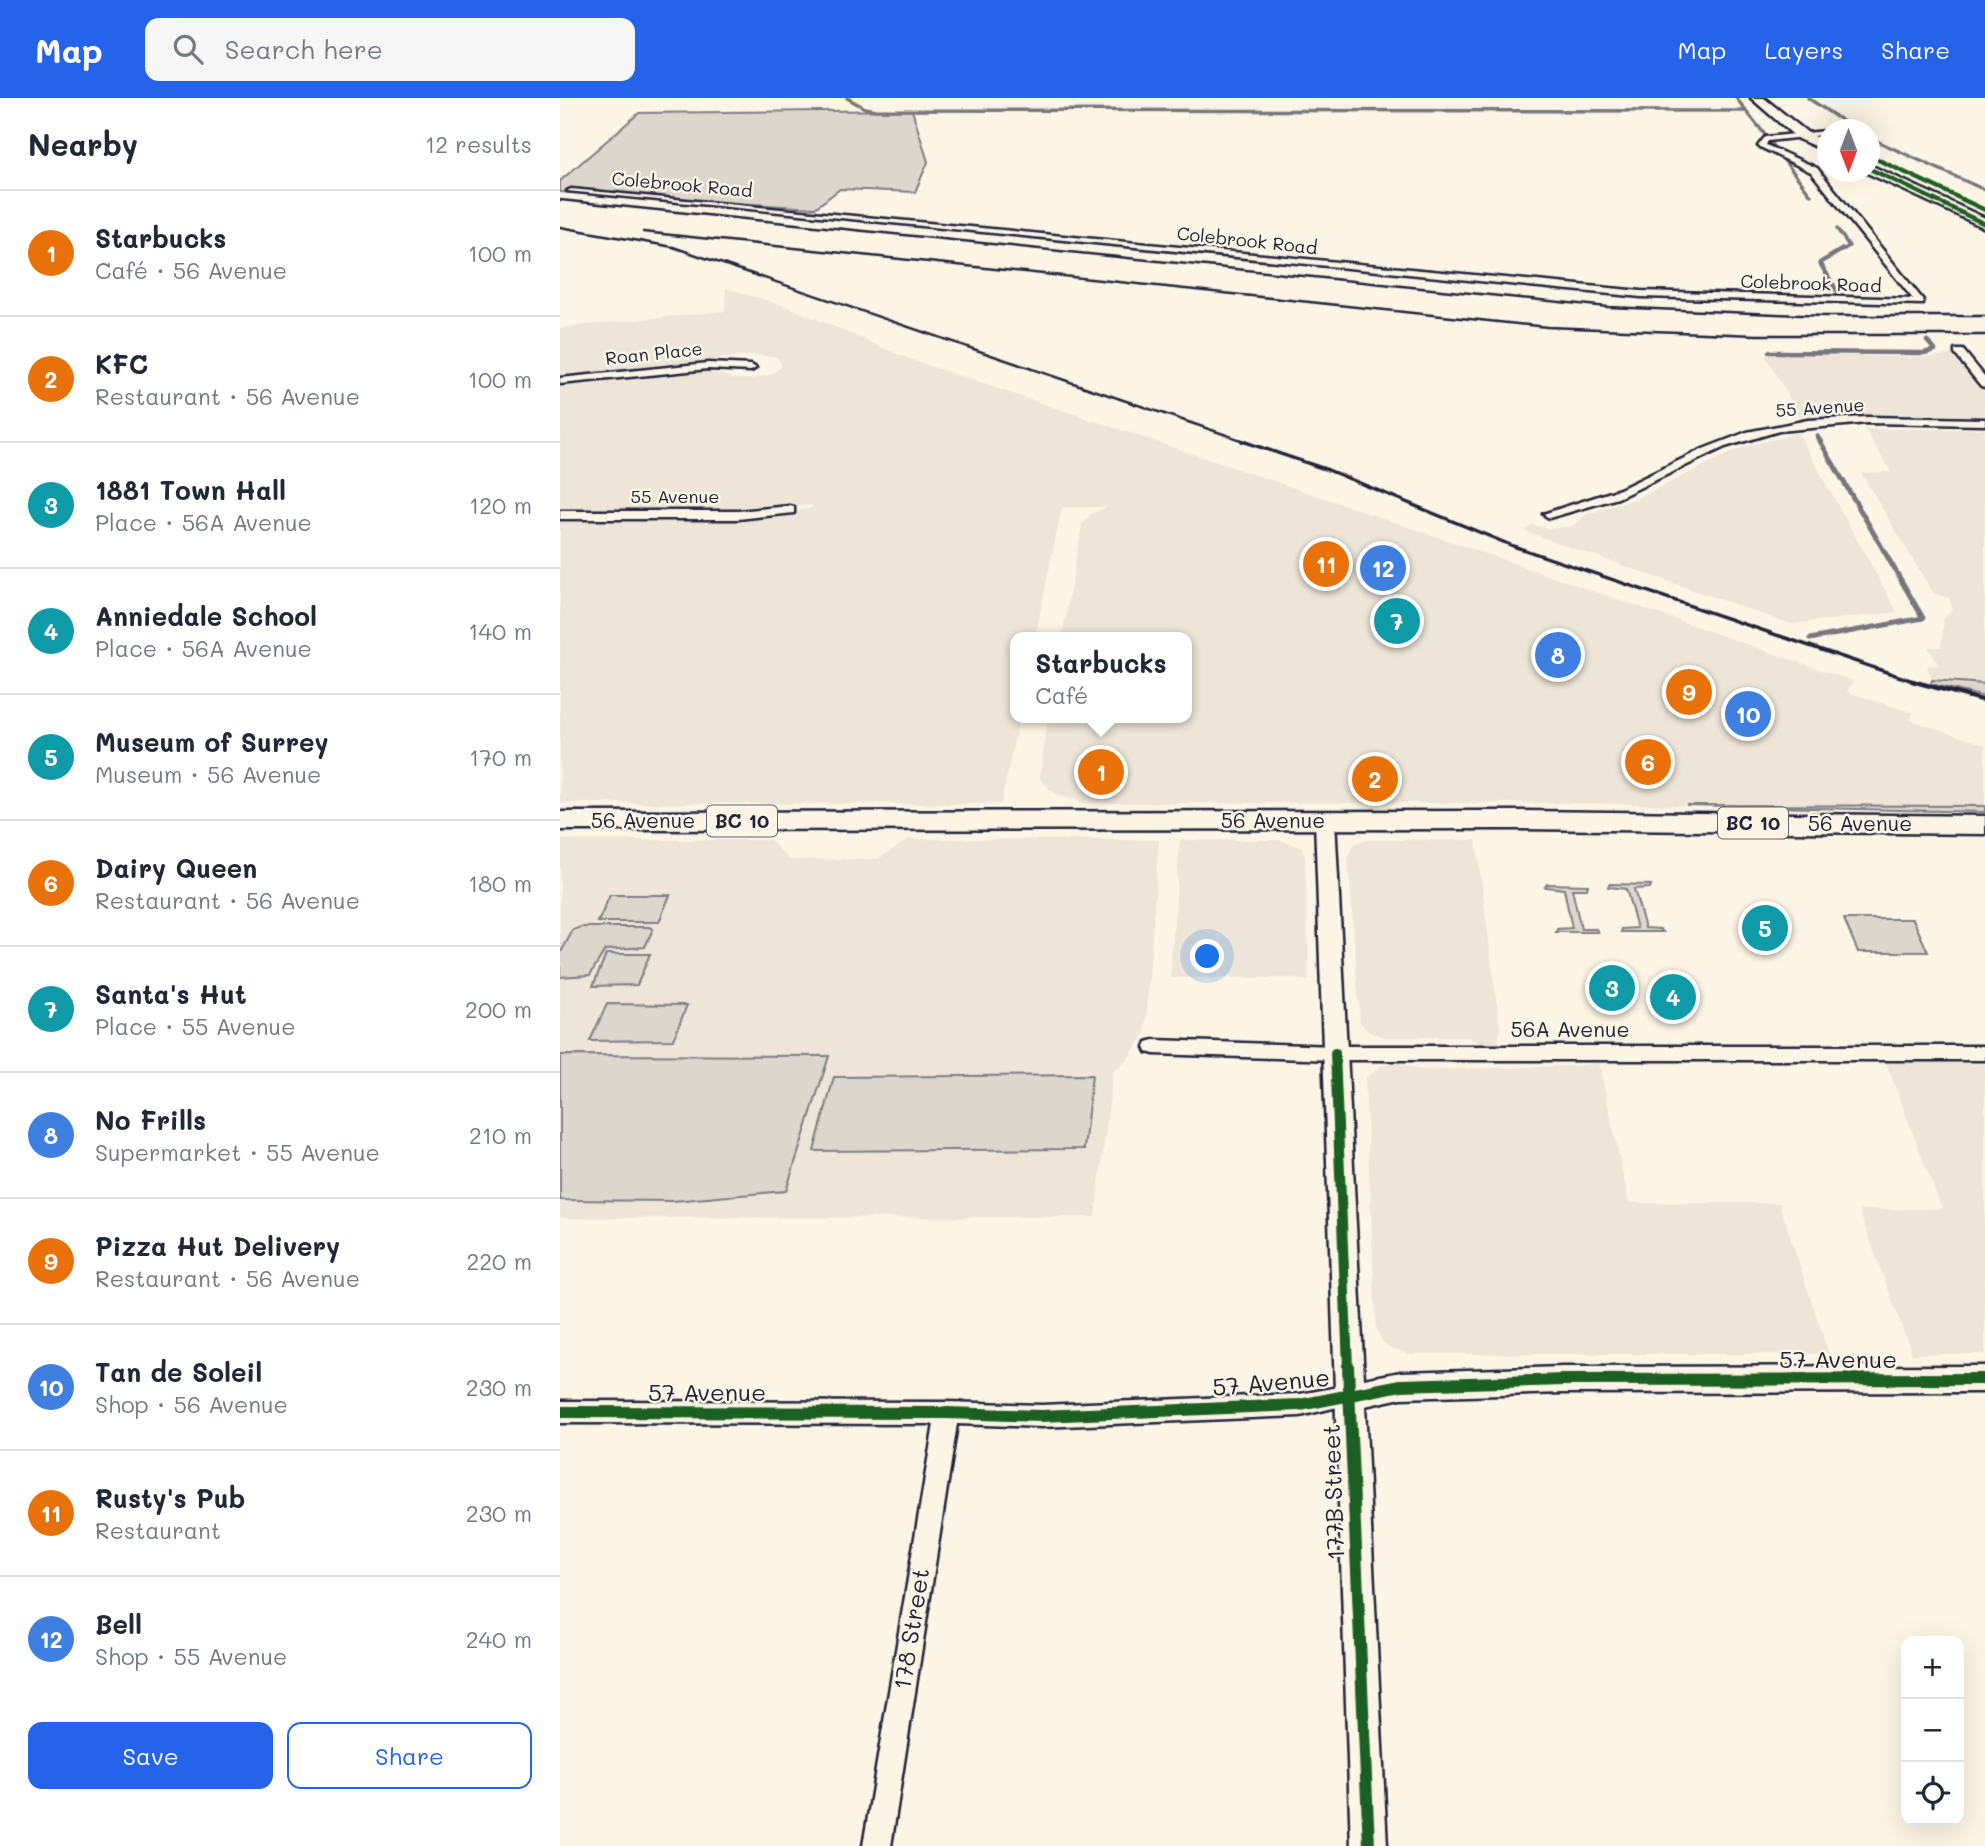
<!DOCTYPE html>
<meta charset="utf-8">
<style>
body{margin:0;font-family:Mali,sans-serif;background:#f6f6f7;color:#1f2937}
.controls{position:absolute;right:21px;bottom:21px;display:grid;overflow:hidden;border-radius:14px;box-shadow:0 7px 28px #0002}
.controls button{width:63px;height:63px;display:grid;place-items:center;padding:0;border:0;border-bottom:2px solid #e0e1e3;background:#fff;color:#1f2937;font:35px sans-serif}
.compass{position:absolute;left:1257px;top:21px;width:63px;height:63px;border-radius:50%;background:#fff;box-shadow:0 7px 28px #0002;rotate:180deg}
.you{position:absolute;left:648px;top:859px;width:24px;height:24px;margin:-18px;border:5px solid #fff;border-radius:50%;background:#1a73e8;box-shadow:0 0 0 10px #1a73e833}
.badge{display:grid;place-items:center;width:46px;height:46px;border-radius:50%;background:#2563eb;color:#fff;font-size:23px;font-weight:700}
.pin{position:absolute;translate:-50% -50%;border:4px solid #fff;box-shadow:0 2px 7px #0006}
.popup{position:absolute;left:450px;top:534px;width:182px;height:91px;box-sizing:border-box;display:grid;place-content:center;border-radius:14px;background:#fff;filter:drop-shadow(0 2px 5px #0005);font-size:23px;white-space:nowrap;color:#747a83}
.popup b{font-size:26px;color:#1f2937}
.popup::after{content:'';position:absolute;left:50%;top:100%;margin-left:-14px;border:14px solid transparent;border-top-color:#fff}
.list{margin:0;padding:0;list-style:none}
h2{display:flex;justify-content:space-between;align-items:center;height:91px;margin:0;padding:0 28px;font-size:30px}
h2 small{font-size:23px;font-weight:400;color:#747a83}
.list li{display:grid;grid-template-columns:46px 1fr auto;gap:21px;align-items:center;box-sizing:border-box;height:126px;padding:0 28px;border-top:2px solid #e0e1e3}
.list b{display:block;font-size:26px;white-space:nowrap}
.list p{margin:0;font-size:23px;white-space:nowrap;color:#747a83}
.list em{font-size:23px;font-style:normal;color:#747a83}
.actions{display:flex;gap:14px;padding:21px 28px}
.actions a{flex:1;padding:16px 0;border:2px solid #2563eb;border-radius:14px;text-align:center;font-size:24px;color:#2563eb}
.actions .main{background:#2563eb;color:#fff}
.icon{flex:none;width:38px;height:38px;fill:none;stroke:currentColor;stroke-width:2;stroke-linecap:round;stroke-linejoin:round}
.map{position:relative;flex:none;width:1425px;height:1748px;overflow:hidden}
header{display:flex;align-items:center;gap:42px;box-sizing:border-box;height:98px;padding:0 35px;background:#2563eb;color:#fff}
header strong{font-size:33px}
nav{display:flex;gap:38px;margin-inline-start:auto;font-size:24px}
.search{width:490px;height:63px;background:#f6f6f7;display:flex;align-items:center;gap:18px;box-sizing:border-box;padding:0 24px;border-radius:14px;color:#747a83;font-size:26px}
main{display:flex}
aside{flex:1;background:#fff}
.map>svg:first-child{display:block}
.built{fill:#ece5d8}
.green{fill:#dcd6cc;stroke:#7f7c84;stroke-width:2}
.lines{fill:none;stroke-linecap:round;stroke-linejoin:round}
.stream-far2{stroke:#78757e;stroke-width:3.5}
.stream-far1{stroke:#78757e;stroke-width:4.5}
.stream{stroke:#78757e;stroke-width:5}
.minor-casing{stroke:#22223b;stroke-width:5}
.tertiary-casing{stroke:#22223b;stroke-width:5}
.trunk-casing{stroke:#22223b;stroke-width:5}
.minor{fill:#fcf5e5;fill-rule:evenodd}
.tertiary{fill:#fcf5e5;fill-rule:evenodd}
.trunk{fill:#fcf5e5;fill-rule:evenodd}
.rail-far2{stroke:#22223b;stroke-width:2.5}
.rail-far1{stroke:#22223b;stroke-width:3.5}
.rail{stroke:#22223b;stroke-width:4.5}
.cycleway-far2-casing{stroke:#fcf5e5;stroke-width:6}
.cycleway-far1-casing{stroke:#fcf5e5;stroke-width:14}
.cycleway-casing{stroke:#fcf5e5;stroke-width:17}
.cycleway-far2{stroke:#1b5e20;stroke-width:4.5}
.cycleway-far1{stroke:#1b5e20;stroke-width:10}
.cycleway{stroke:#1b5e20;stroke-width:12}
.labels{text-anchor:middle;stroke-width:5;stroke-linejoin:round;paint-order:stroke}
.far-street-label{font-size:18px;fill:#22223b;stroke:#fcf5e5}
.shield{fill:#fcf5e5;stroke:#63616e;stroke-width:2}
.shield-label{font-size:19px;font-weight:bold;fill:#22223b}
.street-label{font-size:21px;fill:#22223b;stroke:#fcf5e5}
.near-street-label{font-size:24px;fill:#22223b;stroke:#fcf5e5}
</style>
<header>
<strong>Map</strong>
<div class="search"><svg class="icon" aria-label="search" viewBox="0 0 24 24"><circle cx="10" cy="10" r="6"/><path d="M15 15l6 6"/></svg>Search here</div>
<nav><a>Map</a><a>Layers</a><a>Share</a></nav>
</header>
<main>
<aside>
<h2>Nearby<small>12 results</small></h2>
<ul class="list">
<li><span class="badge" style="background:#e8710a">1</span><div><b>Starbucks</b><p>Café · 56 Avenue</p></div><em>100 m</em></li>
<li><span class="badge" style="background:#e8710a">2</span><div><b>KFC</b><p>Restaurant · 56 Avenue</p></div><em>100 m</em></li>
<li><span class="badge" style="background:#0f9aa8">3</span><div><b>1881 Town Hall</b><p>Place · 56A Avenue</p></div><em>120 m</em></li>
<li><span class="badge" style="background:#0f9aa8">4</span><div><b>Anniedale School</b><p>Place · 56A Avenue</p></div><em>140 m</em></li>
<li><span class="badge" style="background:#0f9aa8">5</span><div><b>Museum of Surrey</b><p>Museum · 56 Avenue</p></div><em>170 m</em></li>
<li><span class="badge" style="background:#e8710a">6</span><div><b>Dairy Queen</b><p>Restaurant · 56 Avenue</p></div><em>180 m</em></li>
<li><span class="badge" style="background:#0f9aa8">7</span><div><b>Santa's Hut</b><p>Place · 55 Avenue</p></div><em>200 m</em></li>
<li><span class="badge" style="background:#3f7fe0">8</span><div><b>No Frills</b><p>Supermarket · 55 Avenue</p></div><em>210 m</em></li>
<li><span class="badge" style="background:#e8710a">9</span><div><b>Pizza Hut Delivery</b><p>Restaurant · 56 Avenue</p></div><em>220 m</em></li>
<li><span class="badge" style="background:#3f7fe0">10</span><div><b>Tan de Soleil</b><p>Shop · 56 Avenue</p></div><em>230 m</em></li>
<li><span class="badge" style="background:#e8710a">11</span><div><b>Rusty's Pub</b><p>Restaurant</p></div><em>230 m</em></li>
<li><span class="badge" style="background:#3f7fe0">12</span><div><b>Bell</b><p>Shop · 55 Avenue</p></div><em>240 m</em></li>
</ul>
<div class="actions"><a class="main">Save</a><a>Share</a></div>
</aside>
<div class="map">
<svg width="1425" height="1748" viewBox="0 0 1425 1748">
<rect width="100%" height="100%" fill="#fcf5e5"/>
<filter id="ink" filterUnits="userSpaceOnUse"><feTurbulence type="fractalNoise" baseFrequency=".0143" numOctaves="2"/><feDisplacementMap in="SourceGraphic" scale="14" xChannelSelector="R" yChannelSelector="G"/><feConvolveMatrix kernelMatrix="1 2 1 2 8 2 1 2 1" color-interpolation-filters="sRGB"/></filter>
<g filter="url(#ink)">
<!-- built -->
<g class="built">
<path d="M166,190l62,19 121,52 436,146 508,176 -6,11 67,21 -4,7 75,25v67l-400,-9h-499l-25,-7 -11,-6 -10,-12 8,-60h139v-81h-125l20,-112 8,-10 17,-8h-45l-27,130h-20v81h4l-18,86 -441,-1v-281h151l63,-6 38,-8 1,-3 -86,4h-167v-124l129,-14 24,1 21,7h19l19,-5 10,-8 -4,-8 -6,-2 -19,-1 -193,23v-50l165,-17z"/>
<path d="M1395,255l30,37v27l-183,3 -37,-65 169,2z"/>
<path d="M1305,331h120v255l-53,-4 -5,-14 12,-1 -11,-18h13l3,-28 8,-10 -3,-11 -16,-5 -72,-120 30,-1z"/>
<path d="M1238,335l99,179 -106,12 -267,-93 8,-6 18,4 22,-3 15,-12 51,-16 105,-51z"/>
<path d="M349,741l250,1 -14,194 -18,26 -14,11 -18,146 -535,1v-378h210l19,20 89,-1z"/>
<path d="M620,742h100l21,7 4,9 4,125 -17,-3h-122z"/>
<path d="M809,742h107l24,189 -2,15h-15l-15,-7h-84l-15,-5 -9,-10 -12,-165 6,-13z"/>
<path d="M1325,962l100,4v290h-73l-53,-144 83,-1z"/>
<path d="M838,965l23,7 156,-4 22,-3 30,140h150l50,151h-419l-21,-7 -7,-6 -6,-14 -11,-248 16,-13z"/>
</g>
<!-- green -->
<g class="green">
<path d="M352,12l16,52 -13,30 -75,-3 -25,19 -255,-16v-11l79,-68z"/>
<path d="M1372,582l53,4v13l-54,-13z"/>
<path d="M1126,707l299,1v6z"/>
<path d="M987,786l41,1 -1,4h-15l9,40h15l2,3h-42l1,-3 15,-1 -8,-39 -19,-2z"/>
<path d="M1049,786l42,1 -1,3 -16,1 11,39 15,1 3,3h-42l1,-3 15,-1 -11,-39 -18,-2z"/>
<path d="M50,797h60l-11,27h-61z"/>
<path d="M1284,821h69l15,33h-70z"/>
<path d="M21,829h68l4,2 -8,18 -40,3 -15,25 -30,2v-23l13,-24z"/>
<path d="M46,856h44l-13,31 -44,1z"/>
<path d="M47,906l80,1 -14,35 -83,1z"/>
<path d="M0,957l269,1 -43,135 -113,10 -113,-1z"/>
<path d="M532,977l-8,74 -270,2 20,-74z"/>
</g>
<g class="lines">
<!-- stream-far2 -->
<g class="stream-far2">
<path d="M287,0l18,10 11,2 870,1"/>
<path d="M1176,0l30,38"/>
<path d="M1248,0l48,32"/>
<path d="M1310,40l115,52"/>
<path d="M1209,43l8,11"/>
<path d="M1223,61l28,36"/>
<path d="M1277,131l12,17 -8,5"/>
</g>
<!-- stream-far1 -->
<g class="stream-far1">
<path d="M1277,193l-17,-28 23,-14"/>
<path d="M1209,254l155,1 11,-3 -8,-9"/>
<path d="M1257,338l4,6"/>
</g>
<!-- stream -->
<path class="stream" d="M1250,541l113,-21 -103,-177"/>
<!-- minor casing -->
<g class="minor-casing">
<g id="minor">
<path d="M1266,33l-3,4 -55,6 -2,4 51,23 106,132v4l-282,-7 -1074,-106 4,-2 1070,102 272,8 -102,-127 -53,-26 7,-9z"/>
<path d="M1395,252h8l22,27v10l-4,-1 -26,-32z"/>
<path d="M148,265l43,2 5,3 -5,3 -43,-2 -148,15v-6z"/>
<path d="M1307,319l118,2v6l-118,-2 -88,8 -54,16 -107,51 -69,20 -6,-4 77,-25 83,-40 44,-17 61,-12z"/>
<path d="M230,408l4,1v6l-56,6h-178v-8h178z"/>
<path d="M594,942l181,6h650v14h-650l-181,-6 -7,-2 -2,-5 2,-5z"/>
<path d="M790,1287l8,3 3,7 -3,7 -58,14 -259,11 -84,-3 -66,422h-28l71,-422 -374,-1v-22l387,1 94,3 259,-11z"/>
</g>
</g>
<!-- tertiary casing -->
<g class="tertiary-casing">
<path id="tertiary" d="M765,715l7,2 3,5 29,559 37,-7 162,-5 422,-1v26l-422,1 -162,5 -36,8 22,440h-36l-36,-1026 3,-5z"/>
</g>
<!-- trunk casing -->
<g class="trunk-casing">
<g id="trunk">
<path d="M1191,0h13l44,35 20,10v9l-30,-13z"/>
<path d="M1310,67l115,53v10l-120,-56h5z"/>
<path d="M961,713l464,5v18l-464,-5 -961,1v-18z"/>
</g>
</g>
<!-- minor -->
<use href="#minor" class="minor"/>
<!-- tertiary -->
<use href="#tertiary" class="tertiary"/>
<!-- trunk -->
<use href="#trunk" class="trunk"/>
<!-- rail-far2 -->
<g class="rail-far2">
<path d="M0,102l1048,107 217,9h160"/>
<path d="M0,129l113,20 574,195"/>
<path d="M83,134l904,95 209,8h229"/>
</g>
<!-- rail-far1 -->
<path class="rail-far1" d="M682,343l86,29 185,76 406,137"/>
<!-- rail -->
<path class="rail" d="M1352,583l73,20"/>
<!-- cycleway-far2 casing -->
<g class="cycleway-far2-casing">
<g id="cycleway-far2">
<path d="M1310,58l115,54"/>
<path d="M1310,71l115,55"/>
</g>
</g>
<!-- cycleway-far1 casing -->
<g class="cycleway-far1-casing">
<path id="cycleway-far1" d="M775,955l13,314"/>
</g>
<!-- cycleway casing -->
<g class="cycleway-casing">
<g id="cycleway">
<path d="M788,1268l21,480"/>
<path d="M0,1314l387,1 94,3 259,-11 101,-20 162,-5 422,-1"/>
</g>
</g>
<!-- cycleway-far2 -->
<use href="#cycleway-far2" class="cycleway-far2"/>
<!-- cycleway-far1 -->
<use href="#cycleway-far1" class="cycleway-far1"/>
<!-- cycleway -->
<use href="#cycleway" class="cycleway"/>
</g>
</g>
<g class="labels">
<!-- far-street labels -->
<g class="far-street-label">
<text transform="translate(122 87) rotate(5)" y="6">Colebrook Road</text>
<text transform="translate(687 143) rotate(6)" y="6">Colebrook Road</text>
<text transform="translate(1251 186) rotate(2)" y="6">Colebrook Road</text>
<text transform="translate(94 256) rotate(-6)" y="6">Roan Place</text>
<text transform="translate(1260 310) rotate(-4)" y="6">55 Avenue</text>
<text x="115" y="405">55 Avenue</text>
</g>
<!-- shield labels -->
<g class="shield">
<rect x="147" y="707.5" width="70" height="31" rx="5"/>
<rect x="1158" y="709.5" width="70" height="31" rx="5"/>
</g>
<g class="shield-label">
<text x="182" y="730">BC 10</text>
<text x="1193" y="732">BC 10</text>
</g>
<!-- street labels -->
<g class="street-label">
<text x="83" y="730">56 Avenue</text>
<text x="713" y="730">56 Avenue</text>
<text x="1300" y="733">56 Avenue</text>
<text x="1010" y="939">56A Avenue</text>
</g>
<!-- near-street labels -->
<g class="near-street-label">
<text x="1278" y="1270">57 Avenue</text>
<text transform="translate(711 1285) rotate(-5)" y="8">57 Avenue</text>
<text x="147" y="1303">57 Avenue</text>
<text transform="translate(774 1394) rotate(-92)" y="8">177B Street</text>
<text transform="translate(352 1531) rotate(-81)" y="8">178 Street</text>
</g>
</g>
</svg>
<div class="controls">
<button>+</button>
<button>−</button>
<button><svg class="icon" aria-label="locate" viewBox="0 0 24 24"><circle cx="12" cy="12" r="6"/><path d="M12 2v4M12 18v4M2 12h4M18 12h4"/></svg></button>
</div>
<svg class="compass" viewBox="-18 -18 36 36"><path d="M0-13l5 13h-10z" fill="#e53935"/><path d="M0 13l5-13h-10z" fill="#747a83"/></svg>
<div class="you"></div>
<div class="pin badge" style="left:541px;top:674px;background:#e8710a">1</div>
<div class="popup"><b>Starbucks</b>Café</div>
<div class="pin badge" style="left:815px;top:681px;background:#e8710a">2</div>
<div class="pin badge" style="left:1052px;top:890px;background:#0f9aa8">3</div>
<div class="pin badge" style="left:1113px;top:899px;background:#0f9aa8">4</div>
<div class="pin badge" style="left:1205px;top:830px;background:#0f9aa8">5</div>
<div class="pin badge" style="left:1088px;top:664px;background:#e8710a">6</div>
<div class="pin badge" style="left:837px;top:523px;background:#0f9aa8">7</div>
<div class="pin badge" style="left:998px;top:557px;background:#3f7fe0">8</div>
<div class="pin badge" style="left:1129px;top:594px;background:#e8710a">9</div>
<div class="pin badge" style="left:1188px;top:616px;background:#3f7fe0">10</div>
<div class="pin badge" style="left:766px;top:466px;background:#e8710a">11</div>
<div class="pin badge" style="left:823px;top:470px;background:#3f7fe0">12</div>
</div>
</main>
